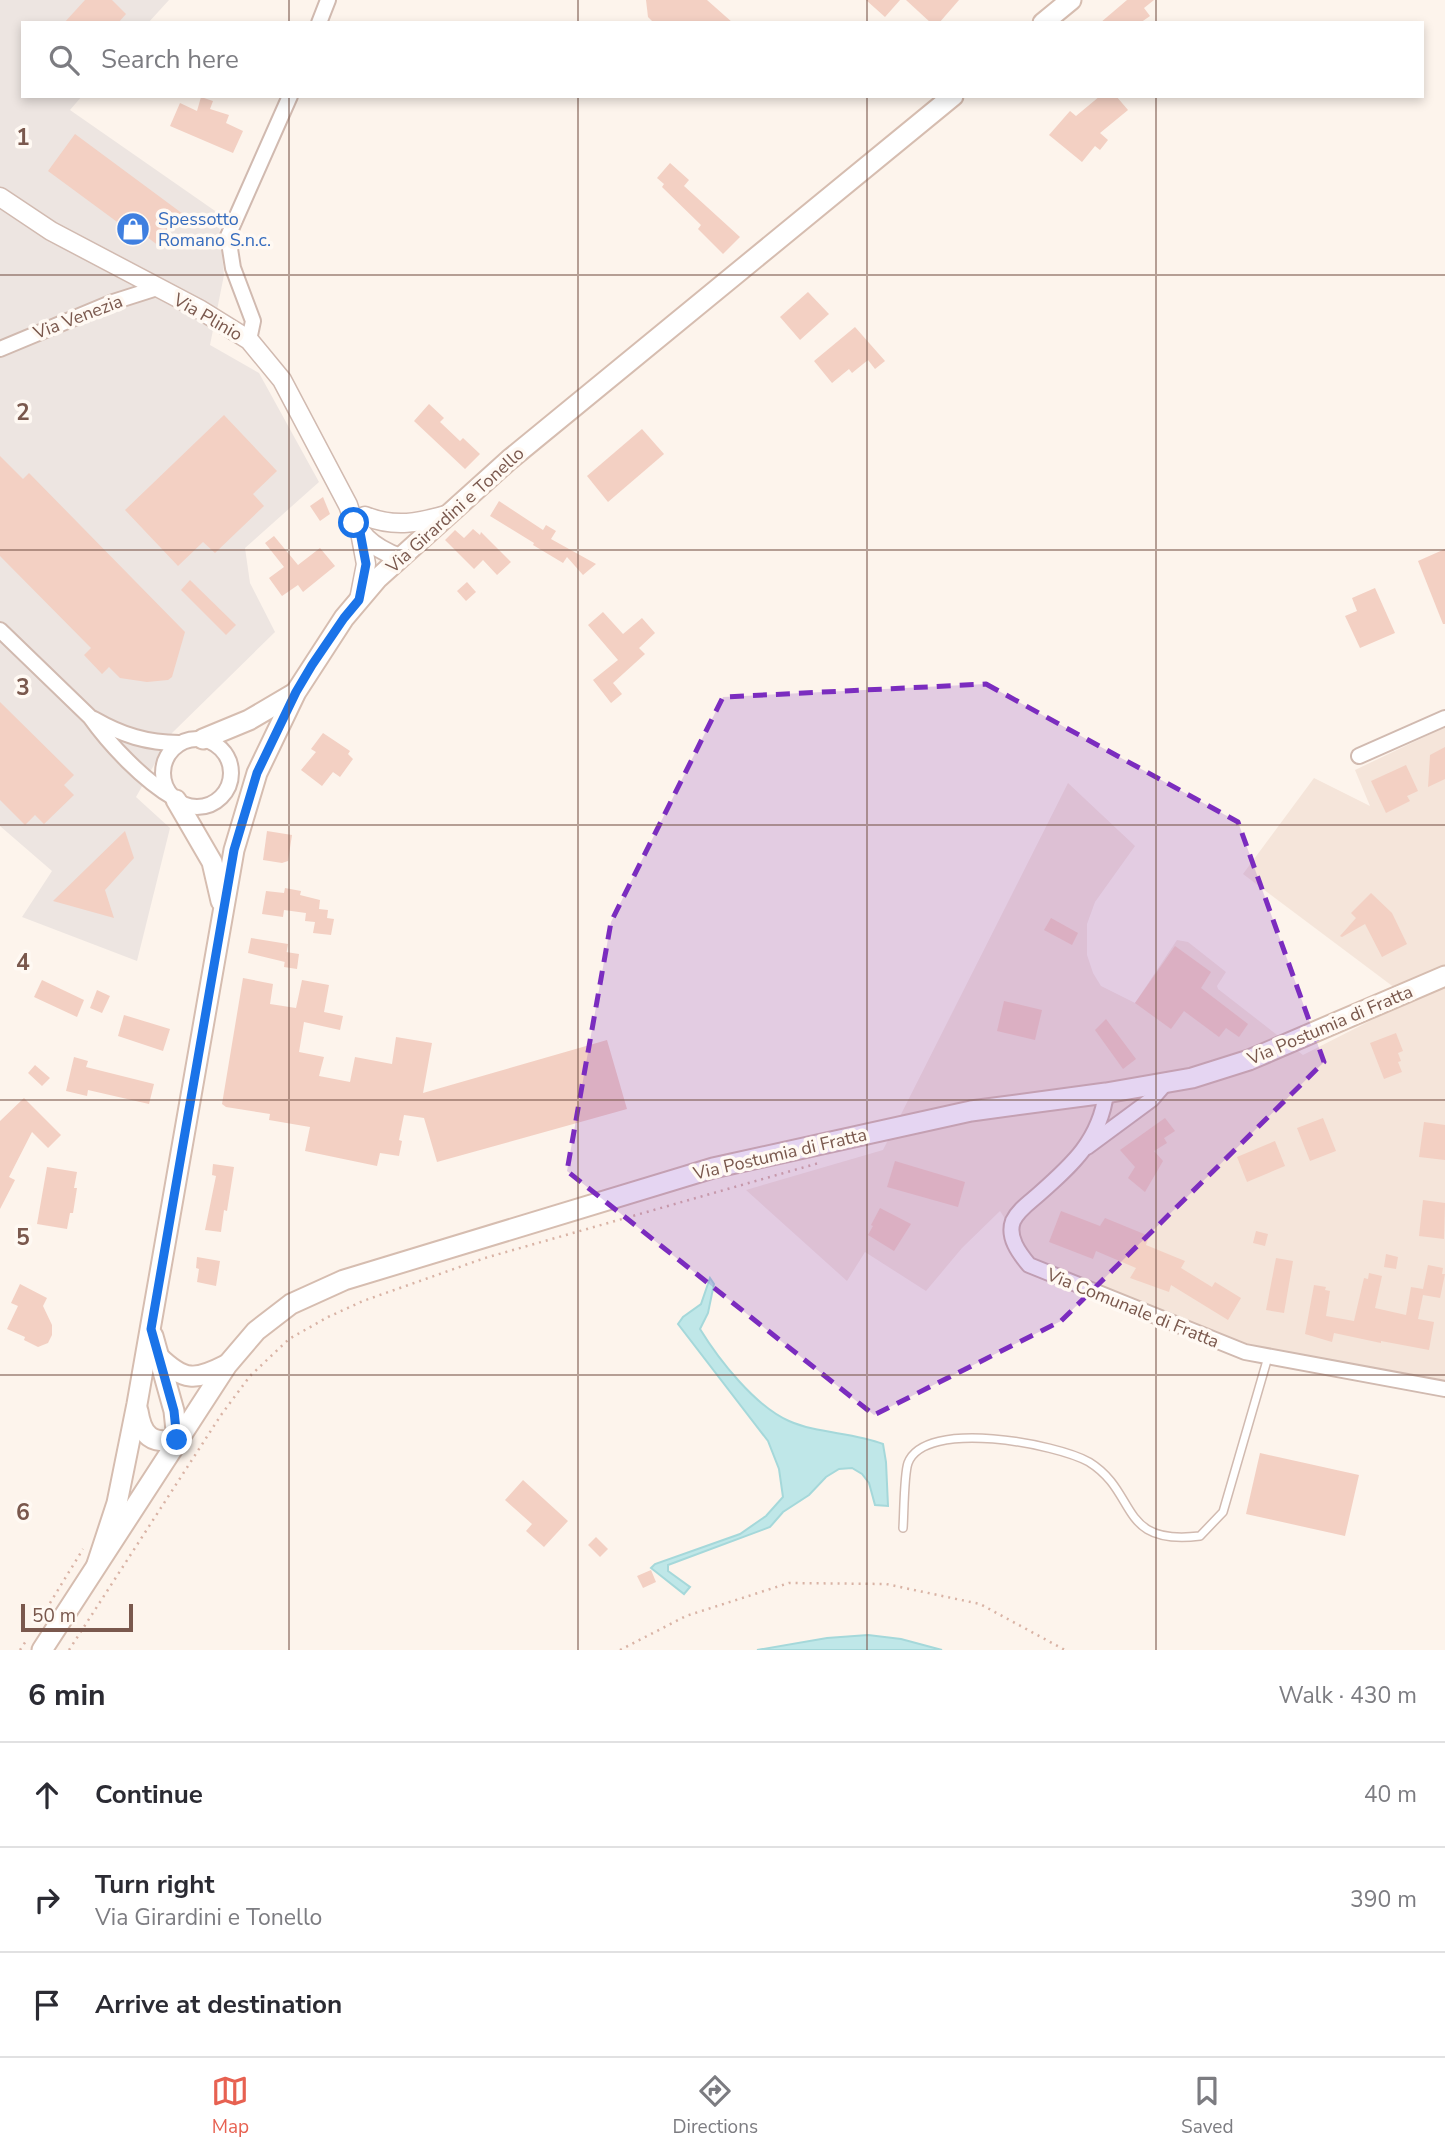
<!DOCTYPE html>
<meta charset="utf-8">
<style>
body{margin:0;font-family:"Nunito Sans",sans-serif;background:#f7f7f7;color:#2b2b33}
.scale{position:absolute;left:21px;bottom:18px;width:112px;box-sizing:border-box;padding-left:7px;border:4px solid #7a584d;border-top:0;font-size:19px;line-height:24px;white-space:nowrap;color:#7a584d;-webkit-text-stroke:5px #fff9f3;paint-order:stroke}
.stop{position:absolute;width:21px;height:21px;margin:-16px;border:5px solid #1a73e8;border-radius:50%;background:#fff}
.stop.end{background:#1a73e8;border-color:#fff;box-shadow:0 2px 7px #0008}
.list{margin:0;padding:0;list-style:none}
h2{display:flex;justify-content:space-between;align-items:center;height:91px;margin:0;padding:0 28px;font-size:30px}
h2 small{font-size:23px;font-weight:400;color:#7c7c81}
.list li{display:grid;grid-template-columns:46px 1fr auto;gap:21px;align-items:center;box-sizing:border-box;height:105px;padding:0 28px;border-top:2px solid #e1e1e2}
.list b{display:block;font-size:26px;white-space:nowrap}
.list p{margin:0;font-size:23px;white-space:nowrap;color:#7c7c81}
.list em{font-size:23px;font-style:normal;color:#7c7c81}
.icon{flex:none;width:38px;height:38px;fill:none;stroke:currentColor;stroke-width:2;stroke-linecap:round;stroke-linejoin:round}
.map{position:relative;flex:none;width:1445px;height:1650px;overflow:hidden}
.search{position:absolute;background:#fff;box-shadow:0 4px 10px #0003;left:21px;right:21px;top:21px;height:77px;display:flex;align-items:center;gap:18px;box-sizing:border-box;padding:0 24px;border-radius:0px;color:#7c7c81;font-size:26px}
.sheet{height:406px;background:#fff}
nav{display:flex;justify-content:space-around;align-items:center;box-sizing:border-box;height:98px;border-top:2px solid #e1e1e2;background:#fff;font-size:19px;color:#7c7c81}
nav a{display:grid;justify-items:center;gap:4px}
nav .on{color:#e76151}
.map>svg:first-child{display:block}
.residential{fill:#f5e5da}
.industrial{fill:#ede5e1}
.water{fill:#bfe7e8;stroke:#a5d8da;stroke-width:2}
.building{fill:#f3d0c3}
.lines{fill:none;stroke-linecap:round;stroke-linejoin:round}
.service-casing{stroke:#d1bab0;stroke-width:10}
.minor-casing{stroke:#d1bab0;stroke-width:18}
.tertiary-casing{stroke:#d1bab0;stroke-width:21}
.secondary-casing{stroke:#d6bdb0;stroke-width:23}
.path{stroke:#d9b3a5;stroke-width:2.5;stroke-dasharray:2 5;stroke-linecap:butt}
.service{stroke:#fff;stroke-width:7}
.minor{stroke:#fff;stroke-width:14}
.tertiary{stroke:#fff;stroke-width:18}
.secondary{stroke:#fff;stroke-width:19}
.route{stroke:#1a73e8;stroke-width:9}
.marked{fill:#7b2cbf;fill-opacity:0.2;stroke:#7b2cbf;stroke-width:5;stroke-dasharray:14 9;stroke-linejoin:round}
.grid{fill:none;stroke:#7a584d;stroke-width:2;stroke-opacity:0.55}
.labels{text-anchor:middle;stroke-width:7;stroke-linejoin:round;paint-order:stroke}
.shop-label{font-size:18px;fill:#366cbe;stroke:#fff9f3;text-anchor:start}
.street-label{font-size:18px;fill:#7a584d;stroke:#fff9f3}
.grid-label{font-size:23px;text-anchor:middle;font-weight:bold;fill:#7a584d;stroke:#fff9f3;stroke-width:7;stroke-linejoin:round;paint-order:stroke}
</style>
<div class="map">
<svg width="1445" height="1650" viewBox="0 0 1445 1650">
<rect width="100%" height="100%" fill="#fdf4ec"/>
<!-- residential -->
<path class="residential" d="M1445,727v653l-202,-36 -204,-81 -14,-13 -25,-39 -38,37 -36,43 -61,-39 -18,29 -101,-91 137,-40 185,-367 67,63 -40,56 -8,22v31l6,18 8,13 34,17 42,-63 11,2 38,30 -9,14 1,3 85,66 108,-55 -168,-126 71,-96 56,28 -15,-36z"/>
<!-- industrial -->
<path class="industrial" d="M0,0h169l-21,23h-125v73h59l-12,14 148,103 6,62 -14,70 49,28 60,109 -74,66 5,35 25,49 -103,101 -36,64 34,31 -33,133 -115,-44 30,-46 -52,-45z"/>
<!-- water -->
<g class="water">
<path d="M710,1278l4,6 -6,29 -8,16c19,31 55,77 89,92 29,13 64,11 94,23l3,18 2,44 -13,-1 -6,-22 -7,-9 -10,-6 -13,1 -13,8 -17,18 -26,17 -13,15 -102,38v6l22,16 -6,7 -33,-26 4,-4 85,-30 26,-18 17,-19 -4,-28 -11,-28 -90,-117 5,-7 18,-13z"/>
<path d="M868,1635l33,4 41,11h-185l70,-12z"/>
</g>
<!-- building -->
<g class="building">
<path d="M85,0h27l14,14 -8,9h-54z"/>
<path d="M646,0h61l26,23h-79l-6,-6z"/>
<path d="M866,0h34l-15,17z"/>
<path d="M906,0h53l-20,23h-8z"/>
<path d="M1127,0h27l-10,8 6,8 -10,7h-40z"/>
<path d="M1100,96h16l12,14 -28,23 8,7 -8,10 -5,-4 -13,16 -33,-27 21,-24 6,5z"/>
<path d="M201,97l12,4 -3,8 19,6 -3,8 17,8 -10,22 -63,-27 10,-23 17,8z"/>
<path d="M75,134l108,80 -24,32 -32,-24 -3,5 -76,-56z"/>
<path d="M670,163l19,17 -5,6 56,51 -17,17 -25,-25 3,-4 -39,-38 2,-3 -7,-6z"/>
<path d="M808,292l21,22 -29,26 -20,-23z"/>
<path d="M855,327l30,34 -10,8 -7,-9 -16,13 -3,-4 -17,14 -18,-22z"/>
<path d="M429,404l15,14 -4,4 20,19 3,-3 17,16 -15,15 -51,-48z"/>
<path d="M224,415l53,56 -24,23 11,12 -49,47 -12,-11 -25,24 -53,-56z"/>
<path d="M642,429l22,25 -56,48 -21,-26z"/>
<path d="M0,456l23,23 6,-6 156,159 -13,45 -4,3 -21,2 -27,-4 -11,-11 -7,7 -18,-19 7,-7 -91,-92z"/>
<path d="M323,497l7,17 -10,7 -10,-15z"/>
<path d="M499,501l44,29 3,-5 10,6 -5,8 45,25 -13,11 -16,-18 -4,6 -30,-18 1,-2 -44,-27z"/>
<path d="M473,529l7,6 1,-3 30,30 -14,13 -14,-15 -9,9 -29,-29 10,-10 9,8z"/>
<path d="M274,536l24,29 22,-17 15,18 -32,26 -5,-7 -16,11 -13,-18 15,-11 -19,-24z"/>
<path d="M1445,549v75h-2l-25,-63z"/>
<path d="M190,580l46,45 -10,10 -45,-45z"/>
<path d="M467,582l9,10 -10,9 -9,-10z"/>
<path d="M1375,588l20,45 -35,15 -15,-32 12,-5 -5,-13z"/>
<path d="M603,612l20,22 19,-16 13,15 -16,15 6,6 -32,29 9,11 -11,9 -18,-23 25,-20 -30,-35z"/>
<path d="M0,702l74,73 -10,10 10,10 -30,29 -9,-9 -10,10 -25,-25z"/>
<path d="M323,733l27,18 -2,3 5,5 -13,18 -7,-5 -11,14 -21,-16 15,-18 -5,-3z"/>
<path d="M1445,747v32l-17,8 2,-32z"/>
<path d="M1406,765l12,26 -11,5 3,5 -24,12 -15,-32z"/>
<path d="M125,831l9,27 -29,32 9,28 -61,-17z"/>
<path d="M267,831l25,4 -4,26 -6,2 -19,-3z"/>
<path d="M285,888l16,3 -1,4 20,5 -1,9 9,1 -1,8 7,1 -3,16 -18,-2 2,-11 -10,-1 1,-8 -22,-3 -1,7 -21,-3 4,-23 18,2z"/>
<path d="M1371,893l21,20 15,31 -25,13 -17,-33 -23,13 -2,-1 16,-18 -5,-5z"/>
<path d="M1051,918l27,15 -6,12 -28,-15z"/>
<path d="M251,938l37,6 -3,18 -37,-9z"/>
<path d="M1175,946l36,26 -10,16 47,36 -9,13 -13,-9 -7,9 -35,-26 -13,18 -36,-26z"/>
<path d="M286,952l13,2 -2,15 -13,-2z"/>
<path d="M243,978l30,6 -3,20 26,4 6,-28 27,5 -5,27 19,4 -3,14 -36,-8 -5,30 25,5 -5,19 31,6 5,-25 37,7 4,-27 36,6 -9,50 184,-53 20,69 -190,53 -13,-44 -20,-3 -5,25 3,1 -3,15 -19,-3 -3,13 -72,-15 5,-24 -41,-7 1,-6 -44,-7 -4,-3z"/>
<path d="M42,980l42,20 -7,17 -43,-20z"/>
<path d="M97,990l13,6 -8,17 -12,-5z"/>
<path d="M1004,1001l38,9 -7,30 -38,-9z"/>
<path d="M124,1015l46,14 -7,22 -45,-15z"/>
<path d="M1106,1019l30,40 -13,10 -28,-39z"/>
<path d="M1396,1033l7,18 -5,2 3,8 -3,1 4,10 -18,7 -14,-36z"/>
<path d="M74,1057l14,4 -2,6 68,17 -5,20 -61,-14 -1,6 -21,-5z"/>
<path d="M35,1065l15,13 -8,8 -14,-13z"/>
<path d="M24,1098l37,37 -13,13 -16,-16 -23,45 6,3 -15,29v-88z"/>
<path d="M1165,1118l10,13 -11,7 3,5 -13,8 9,10 -18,31 -17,-14 7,-11 -15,-17z"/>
<path d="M1323,1118l13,33 -26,10 -13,-33z"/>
<path d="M1424,1122l21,3v35l-26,-3z"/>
<path d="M1275,1141l10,25 -38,16 -10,-25z"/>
<path d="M895,1161l70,21 -7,25 -71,-20z"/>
<path d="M213,1164l21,3 -7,44 -3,-1 -3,22 -16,-2 11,-54 -4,-1z"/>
<path d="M47,1167l30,5 -3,16h3l-4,25h-3l-3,16 -30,-5z"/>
<path d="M1423,1200l22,3 -1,36 -25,-3z"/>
<path d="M880,1208l31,16 -17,27 -26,-16 5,-9 -2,-1z"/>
<path d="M1061,1211l39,15 5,-8 44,18 -3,9 39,16 -4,7 31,19 3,-5 26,16 -13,22 -57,-35 -2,7 -39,-14 6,-10 -40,-17 -3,8 -44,-17z"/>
<path d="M1256,1231l12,3 -3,12 -12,-3z"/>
<path d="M1386,1254l12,3 -2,12 -12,-2z"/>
<path d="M197,1257l23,4 -4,25 -19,-4 2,-13 -3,-1z"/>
<path d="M1276,1258l17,3 -9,52 -18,-3z"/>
<path d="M1428,1265l15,3 -1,6h3l-5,24 -17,-3 -5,24 16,3 -5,28 -48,-9v2l-47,-10 -2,9 -27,-8 9,-49 12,2 -1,3 5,1 -4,25 28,5 10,-43 4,1 1,-6 13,3 -7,32 31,7 5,-28 12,2z"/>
<path d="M20,1284l27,14 -4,8 9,19v10l-4,8 -10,4 -14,-7 1,-3 -18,-8 11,-23 -7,-3z"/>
<path d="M1260,1453l99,22 -14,61 -99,-22z"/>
<path d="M523,1480l45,41 -24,26 -18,-16 6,-7 -27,-24z"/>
<path d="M596,1537l12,12 -8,8 -12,-12z"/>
<path d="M651,1570l5,12 -13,6 -6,-12z"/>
</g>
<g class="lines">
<!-- service casing -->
<g class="service-casing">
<path id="service" d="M903,1528c1,-14 1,-54 5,-65 17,-45 149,-19 181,-1 50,31 28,84 111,74l23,-24 45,-155"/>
</g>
<!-- minor casing -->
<g class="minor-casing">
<g id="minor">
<path d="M319,23l9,-23"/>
<path d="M249,340l4,-19 -20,-53 -5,-32 62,-140"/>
<path d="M0,349l113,-47 44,-14"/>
<path d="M0,630l90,87c20,28 53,63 84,81"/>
<path d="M94,719c28,16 53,24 85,24"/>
<circle cx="197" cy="773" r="34"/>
<path d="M1359,756l86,-38"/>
<path d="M1106,1093c-6,47 -34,72 -67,101 -9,8 -21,16 -26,27 -6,16 6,32 16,44l216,87 200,37"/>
<path d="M1087,1147l65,-48 12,-14"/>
</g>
</g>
<!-- tertiary casing -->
<g class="tertiary-casing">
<g id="tertiary">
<path d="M0,197l51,34 148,78 50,31 33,40 66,125c9,29 23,42 52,53"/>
<path d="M365,516c30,12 54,7 84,-2"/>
<path d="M359,600l7,-36 -6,-32"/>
</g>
</g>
<!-- secondary casing -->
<g class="secondary-casing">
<g id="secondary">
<path d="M1043,23l28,-23"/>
<path d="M203,739l46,-19 46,-27"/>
<path d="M176,800l36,62 9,39"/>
<path d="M153,1336l21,75 3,29"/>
<path d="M159,1357c25,24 36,24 67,8"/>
<path d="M138,1411c4,25 13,33 39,29"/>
<path d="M97,1564l20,-61 20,-99 97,-554 23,-77 39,-81 48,-74 33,-39 132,-119 444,-364"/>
<path d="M42,1650l185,-285 29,-34 35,-27 53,-24 369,-112 258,-57 135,-18 86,-15 57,-18 196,-84"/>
</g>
</g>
<!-- path -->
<g class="path">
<path d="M39,1621l44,-72"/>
<path d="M20,1650l6,-9"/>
<path d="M69,1650l152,-235 29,-39 39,-37 39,-22 35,-16 122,-43 334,-95"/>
<path d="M620,1650l66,-34 103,-33 97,1 94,20 85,46"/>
</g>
<!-- service -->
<use href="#service" class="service"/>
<!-- minor -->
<use href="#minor" class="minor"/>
<!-- tertiary -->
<use href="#tertiary" class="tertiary"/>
<!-- secondary -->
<use href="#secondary" class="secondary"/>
</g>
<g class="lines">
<!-- route -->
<path class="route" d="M177,1440l-3,-29 -23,-82 83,-479 23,-77 39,-81 16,-27 32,-47 15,-18 7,-36 -6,-32 -6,-9"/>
</g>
<!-- marked area -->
<path class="marked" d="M986,684l252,138 86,240 -263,259 -187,94 -307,-244 44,-249 112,-225z"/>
<!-- grid -->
<path class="grid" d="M289,0v23M578,0v23M867,0v23M1156,0v23M289,96v1554M578,96v1554M867,96v1554M1156,96v1554M0,275h1445M0,550h1445M0,825h1445M0,1100h1445M0,1375h1445"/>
<!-- icons -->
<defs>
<g id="shop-disc" transform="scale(1.75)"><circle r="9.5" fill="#3f7fe0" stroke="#fff9f3"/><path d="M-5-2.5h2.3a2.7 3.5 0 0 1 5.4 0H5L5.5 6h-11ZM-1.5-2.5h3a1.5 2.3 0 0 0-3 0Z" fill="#fff"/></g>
</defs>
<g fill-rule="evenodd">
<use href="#shop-disc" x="133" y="229"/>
</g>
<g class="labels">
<!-- shop labels -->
<g class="shop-label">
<text x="158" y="225">Spessotto<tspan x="158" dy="21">Romano S.n.c.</tspan></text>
</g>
<!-- street labels -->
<g class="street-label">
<text transform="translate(78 317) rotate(-21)" y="6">Via Venezia</text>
<text transform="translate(208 317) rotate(30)" y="6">Via Plinio</text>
<text transform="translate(455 510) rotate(-42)" y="6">Via Girardini e Tonello</text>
<text transform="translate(1330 1025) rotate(-23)" y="6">Via Postumia di Fratta</text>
<text transform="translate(780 1154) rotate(-13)" y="6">Via Postumia di Fratta</text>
<text transform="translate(1133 1308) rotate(22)" y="6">Via Comunale di Fratta</text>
</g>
</g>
<g class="grid-label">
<text x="23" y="145">1</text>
<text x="23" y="420">2</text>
<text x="23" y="695">3</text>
<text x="23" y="970">4</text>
<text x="23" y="1245">5</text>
<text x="23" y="1520">6</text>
</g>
</svg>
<div class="scale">50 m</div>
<div class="stop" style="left:354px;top:523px"></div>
<div class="stop end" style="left:177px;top:1440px"></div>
<div class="search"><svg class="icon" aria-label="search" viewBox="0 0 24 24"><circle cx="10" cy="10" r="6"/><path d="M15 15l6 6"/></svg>Search here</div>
</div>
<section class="sheet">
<h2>6 min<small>Walk · 430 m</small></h2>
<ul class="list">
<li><svg class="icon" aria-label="ahead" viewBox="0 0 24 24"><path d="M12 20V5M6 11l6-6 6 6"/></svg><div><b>Continue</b></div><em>40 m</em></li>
<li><svg class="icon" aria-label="right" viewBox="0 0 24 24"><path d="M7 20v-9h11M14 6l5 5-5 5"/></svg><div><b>Turn right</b><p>Via Girardini e Tonello</p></div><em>390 m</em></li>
<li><svg class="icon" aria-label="arrive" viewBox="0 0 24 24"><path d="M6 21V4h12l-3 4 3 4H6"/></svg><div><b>Arrive at destination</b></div></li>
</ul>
</section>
<nav>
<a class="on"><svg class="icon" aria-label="map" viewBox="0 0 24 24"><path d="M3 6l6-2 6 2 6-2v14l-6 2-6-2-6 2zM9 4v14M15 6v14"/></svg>Map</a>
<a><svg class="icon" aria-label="directions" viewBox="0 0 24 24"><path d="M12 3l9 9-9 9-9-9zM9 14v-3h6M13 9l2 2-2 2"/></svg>Directions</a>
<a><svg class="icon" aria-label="saved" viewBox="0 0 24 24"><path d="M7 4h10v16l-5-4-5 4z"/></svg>Saved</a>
</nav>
